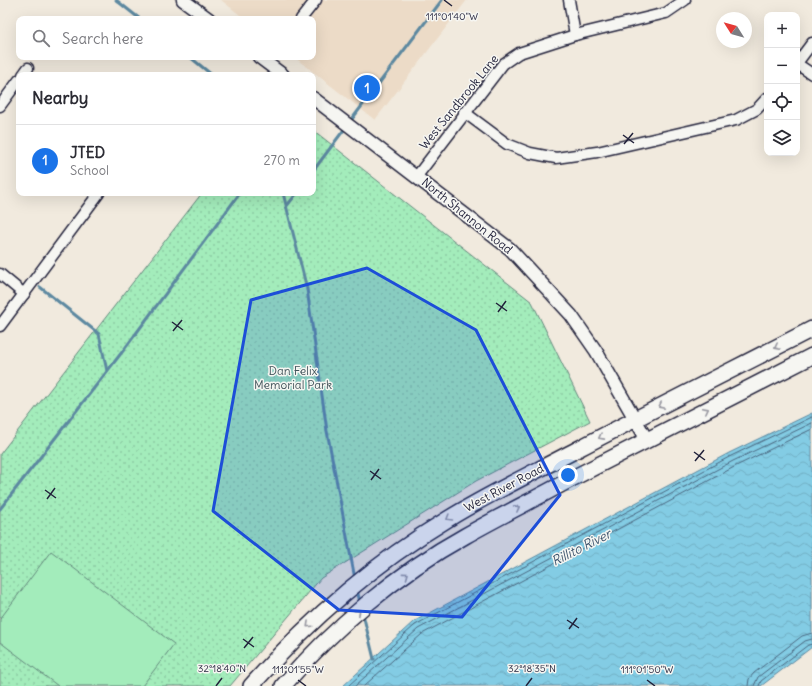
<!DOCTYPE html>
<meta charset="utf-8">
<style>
body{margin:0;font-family:Delius,sans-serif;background:#f7f7f7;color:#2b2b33}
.controls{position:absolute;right:12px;top:12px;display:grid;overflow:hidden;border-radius:8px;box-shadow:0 4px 16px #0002}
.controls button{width:36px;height:36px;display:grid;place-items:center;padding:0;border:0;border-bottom:1px solid #e1e1e2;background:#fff;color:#2b2b33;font:20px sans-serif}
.compass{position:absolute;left:716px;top:12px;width:36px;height:36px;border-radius:50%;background:#fff;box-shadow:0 4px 16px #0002;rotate:307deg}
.you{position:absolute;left:568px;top:475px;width:14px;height:14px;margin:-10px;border:3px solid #fff;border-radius:50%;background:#1a73e8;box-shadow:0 0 0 6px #1a73e833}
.badge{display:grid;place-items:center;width:26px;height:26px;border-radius:50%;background:#1a73e8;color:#fff;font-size:13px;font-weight:700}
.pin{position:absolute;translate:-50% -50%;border:2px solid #fff;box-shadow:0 1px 4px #0006}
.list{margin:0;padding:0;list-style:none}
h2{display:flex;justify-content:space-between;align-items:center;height:52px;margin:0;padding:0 16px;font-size:17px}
h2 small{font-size:13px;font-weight:400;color:#7c7c81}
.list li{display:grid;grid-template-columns:26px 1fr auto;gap:12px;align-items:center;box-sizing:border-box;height:72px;padding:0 16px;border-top:1px solid #e1e1e2}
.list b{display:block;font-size:15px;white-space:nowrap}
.list p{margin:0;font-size:13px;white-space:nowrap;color:#7c7c81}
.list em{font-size:13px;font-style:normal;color:#7c7c81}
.icon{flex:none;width:22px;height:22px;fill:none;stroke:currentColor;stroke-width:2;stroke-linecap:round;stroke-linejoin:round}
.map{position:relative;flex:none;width:812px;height:686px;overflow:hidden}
.search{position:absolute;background:#fff;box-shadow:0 4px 16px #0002;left:16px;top:16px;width:300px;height:44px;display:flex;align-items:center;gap:10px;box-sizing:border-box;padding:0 14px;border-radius:8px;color:#7c7c81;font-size:15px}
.panel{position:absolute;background:#fff;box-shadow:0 4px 16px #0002;left:16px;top:72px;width:300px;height:124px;border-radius:8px}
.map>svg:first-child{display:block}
.built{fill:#ecdbc7}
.park{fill:url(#park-dots);stroke:#62877b}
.garden{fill:#a3ecbb;stroke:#62877b}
.water{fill:url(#water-waves);stroke:#5c88a0}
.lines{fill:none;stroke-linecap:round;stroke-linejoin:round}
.shore{stroke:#49667f;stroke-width:1}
.stream{stroke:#5c88a0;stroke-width:3}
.minor-casing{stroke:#22223b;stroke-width:13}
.tertiary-casing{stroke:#22223b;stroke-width:15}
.primary-casing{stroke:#22223b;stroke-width:18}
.minor{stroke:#f6f6f2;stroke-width:10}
.tertiary{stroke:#f6f6f2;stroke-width:12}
.primary{stroke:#f6f6f2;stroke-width:15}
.oneway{stroke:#9797a0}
.marked{fill:#1d4ed8;fill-opacity:0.2;stroke:#1d4ed8;stroke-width:3;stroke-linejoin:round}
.ticks{fill:none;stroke:#22223b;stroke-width:1.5}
.labels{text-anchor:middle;stroke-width:3;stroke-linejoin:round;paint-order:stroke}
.street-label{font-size:12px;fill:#22223b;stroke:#f6f6f2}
.park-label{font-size:12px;fill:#42545b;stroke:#f6f6f2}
.water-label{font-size:13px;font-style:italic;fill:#3f556e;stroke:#f6f6f2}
.ticks-label{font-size:10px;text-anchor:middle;fill:#22223b;stroke:#f6f6f2;stroke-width:3;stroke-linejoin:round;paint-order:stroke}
</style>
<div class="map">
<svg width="812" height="686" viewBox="0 0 812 686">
<defs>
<pattern id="park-dots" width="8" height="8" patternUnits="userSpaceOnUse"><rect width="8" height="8" fill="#a3ecbb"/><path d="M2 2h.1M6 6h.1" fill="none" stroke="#8ccaa2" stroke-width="1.8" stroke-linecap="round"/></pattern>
<pattern id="water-waves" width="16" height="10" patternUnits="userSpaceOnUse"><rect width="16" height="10" fill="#83cce4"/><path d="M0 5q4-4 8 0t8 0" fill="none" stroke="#71afc4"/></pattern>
</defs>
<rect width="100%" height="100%" fill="#f1eade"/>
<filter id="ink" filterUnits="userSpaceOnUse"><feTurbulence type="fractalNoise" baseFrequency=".025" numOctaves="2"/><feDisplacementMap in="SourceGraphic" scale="8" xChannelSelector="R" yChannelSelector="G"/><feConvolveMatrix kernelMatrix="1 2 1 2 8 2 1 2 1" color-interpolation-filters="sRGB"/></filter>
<g filter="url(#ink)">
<!-- built -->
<path class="built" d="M221,0h246l-92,120 -81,-63h19v-38h-68z"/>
<!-- park -->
<path class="park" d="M313,130l219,172 58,119 -114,60 -155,97 -91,108h-230v-232l202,-261h111z"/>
<!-- garden -->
<path class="garden" d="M51,551l123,93 -32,42h-84l-58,-44v-23z"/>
<!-- water -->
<path class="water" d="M812,413v234l-51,39h-418l70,-64 316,-169z"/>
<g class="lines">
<!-- shore -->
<g class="shore">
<path d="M348,686l67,-61 316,-169 81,-39"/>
<path d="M355,686l63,-57 315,-168 79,-38"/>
<path d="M364,686l58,-52 314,-168 76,-37"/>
<path d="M748,686l1,-7 5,-6 48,-37 10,-3"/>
<path d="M754,686l4,-9 47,-36 7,-2"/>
<path d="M759,686l2,-5 47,-36 4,-1"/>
</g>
<!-- stream -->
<g class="stream">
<path d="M116,0l24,19"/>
<path d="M190,57l22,18"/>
<path d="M349,123l93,-123"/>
<path d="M313,171l33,-44"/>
<path d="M283,193l24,96 20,142 28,148"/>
<path d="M286,207l11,-14"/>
<path d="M40,287l59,47 8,37"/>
<path d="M0,509l126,-162 114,-154"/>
<path d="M357,589l3,14"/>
<path d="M363,614l11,45"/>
</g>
<!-- minor casing -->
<g class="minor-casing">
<g id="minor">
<path d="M569,0l6,35"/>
<path d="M301,19l15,-19"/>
<path d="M797,63l15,-20"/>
<path d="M797,64l15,10"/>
<path d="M23,75l5,-7"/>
<path d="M0,106l19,-26"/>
<path d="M464,112l43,32 23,9 26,5 41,-6 139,-32 21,-11 10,-11"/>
<path d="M417,176l86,-112 16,-11 56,-18 91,-22 19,-13"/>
<path d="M0,274l24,20"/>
<path d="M0,326l99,-133"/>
</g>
</g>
<!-- tertiary casing -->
<g class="tertiary-casing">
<g id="tertiary">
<path d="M183,0l26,19"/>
<path d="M259,57l24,18"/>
<path d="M313,98l197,151 61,66 25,36 51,89"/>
</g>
</g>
<!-- primary casing -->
<g class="primary-casing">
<g id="primary">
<path d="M251,686c57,-65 122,-122 197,-167 42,-26 87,-47 130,-70 78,-41 156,-80 234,-120"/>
<path d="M283,686c50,-58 115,-113 182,-150 35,-20 72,-38 108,-58 79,-41 159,-81 239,-122"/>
</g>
</g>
<!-- minor -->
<use href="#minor" class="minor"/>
<!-- tertiary -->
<use href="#tertiary" class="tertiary"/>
<!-- primary -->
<use href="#primary" class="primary"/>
</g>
<!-- one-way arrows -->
<defs><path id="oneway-chevron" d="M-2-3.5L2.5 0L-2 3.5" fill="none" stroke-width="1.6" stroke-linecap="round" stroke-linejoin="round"/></defs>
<g class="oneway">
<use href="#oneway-chevron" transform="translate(777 347) rotate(153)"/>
<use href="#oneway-chevron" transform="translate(661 406) rotate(153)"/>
<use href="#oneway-chevron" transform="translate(706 410) rotate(-27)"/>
<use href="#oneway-chevron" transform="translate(601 437) rotate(152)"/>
<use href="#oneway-chevron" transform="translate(517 508) rotate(-28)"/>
<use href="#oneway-chevron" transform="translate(449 518) rotate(149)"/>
<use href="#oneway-chevron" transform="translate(406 575) rotate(-36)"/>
<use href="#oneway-chevron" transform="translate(358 612) rotate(-41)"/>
<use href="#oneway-chevron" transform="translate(309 625) rotate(137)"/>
</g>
</g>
<!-- marked area -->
<path class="marked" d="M367,268l109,62 84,165 -98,122 -123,-7 -126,-99 38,-211z"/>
<!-- ticks -->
<path class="ticks" d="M444,0l8,6M623,135l11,8M624,144l9,-11M496,303l11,8M498,312l8,-11M172,322l11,8M173,331l9,-11M694,452l11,8M695,461l9,-11M370,471l11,8M371,480l8,-11M45,490l11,8M47,499l8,-11M567,620l12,8M569,629l8,-11M243,639l11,8M244,648l9,-11M298,680l8,6M647,680l8,6M216,686l6,-8M526,686l6,-8"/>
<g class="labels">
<!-- street labels -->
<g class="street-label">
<text transform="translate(459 102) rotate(-51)" y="4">West Sandbrook Lane</text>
<text transform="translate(467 216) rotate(39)" y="4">North Shannon Road</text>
<text transform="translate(504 488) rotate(-28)" y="4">West River Road</text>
</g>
<!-- park labels -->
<g class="park-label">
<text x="293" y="375">Dan Felix<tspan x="293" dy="14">Memorial Park</tspan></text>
</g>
<!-- water labels -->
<g class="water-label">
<text transform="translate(581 547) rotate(-27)" y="5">Rillito River</text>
</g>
</g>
<g class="ticks-label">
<text x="452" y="20">111°01'40"W</text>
<text x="222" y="672">32°18'40"N</text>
<text x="532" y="672">32°18'35"N</text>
<text x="298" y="673">111°01'55"W</text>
<text x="647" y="673">111°01'50"W</text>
</g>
</svg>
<div class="controls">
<button>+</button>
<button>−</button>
<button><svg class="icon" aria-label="locate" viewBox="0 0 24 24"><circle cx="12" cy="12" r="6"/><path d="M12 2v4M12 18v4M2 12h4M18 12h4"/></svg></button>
<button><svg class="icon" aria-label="layers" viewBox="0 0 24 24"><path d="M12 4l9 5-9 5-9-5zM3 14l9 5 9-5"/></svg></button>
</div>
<svg class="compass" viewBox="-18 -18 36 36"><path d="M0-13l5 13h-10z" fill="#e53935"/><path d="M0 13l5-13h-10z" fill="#7c7c81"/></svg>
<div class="you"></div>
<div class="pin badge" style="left:367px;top:88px">1</div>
<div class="search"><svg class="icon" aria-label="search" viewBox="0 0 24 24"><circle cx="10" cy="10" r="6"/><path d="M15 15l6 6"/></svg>Search here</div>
<section class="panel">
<h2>Nearby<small></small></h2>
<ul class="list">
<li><span class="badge">1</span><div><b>JTED</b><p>School</p></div><em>270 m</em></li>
</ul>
</section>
</div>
